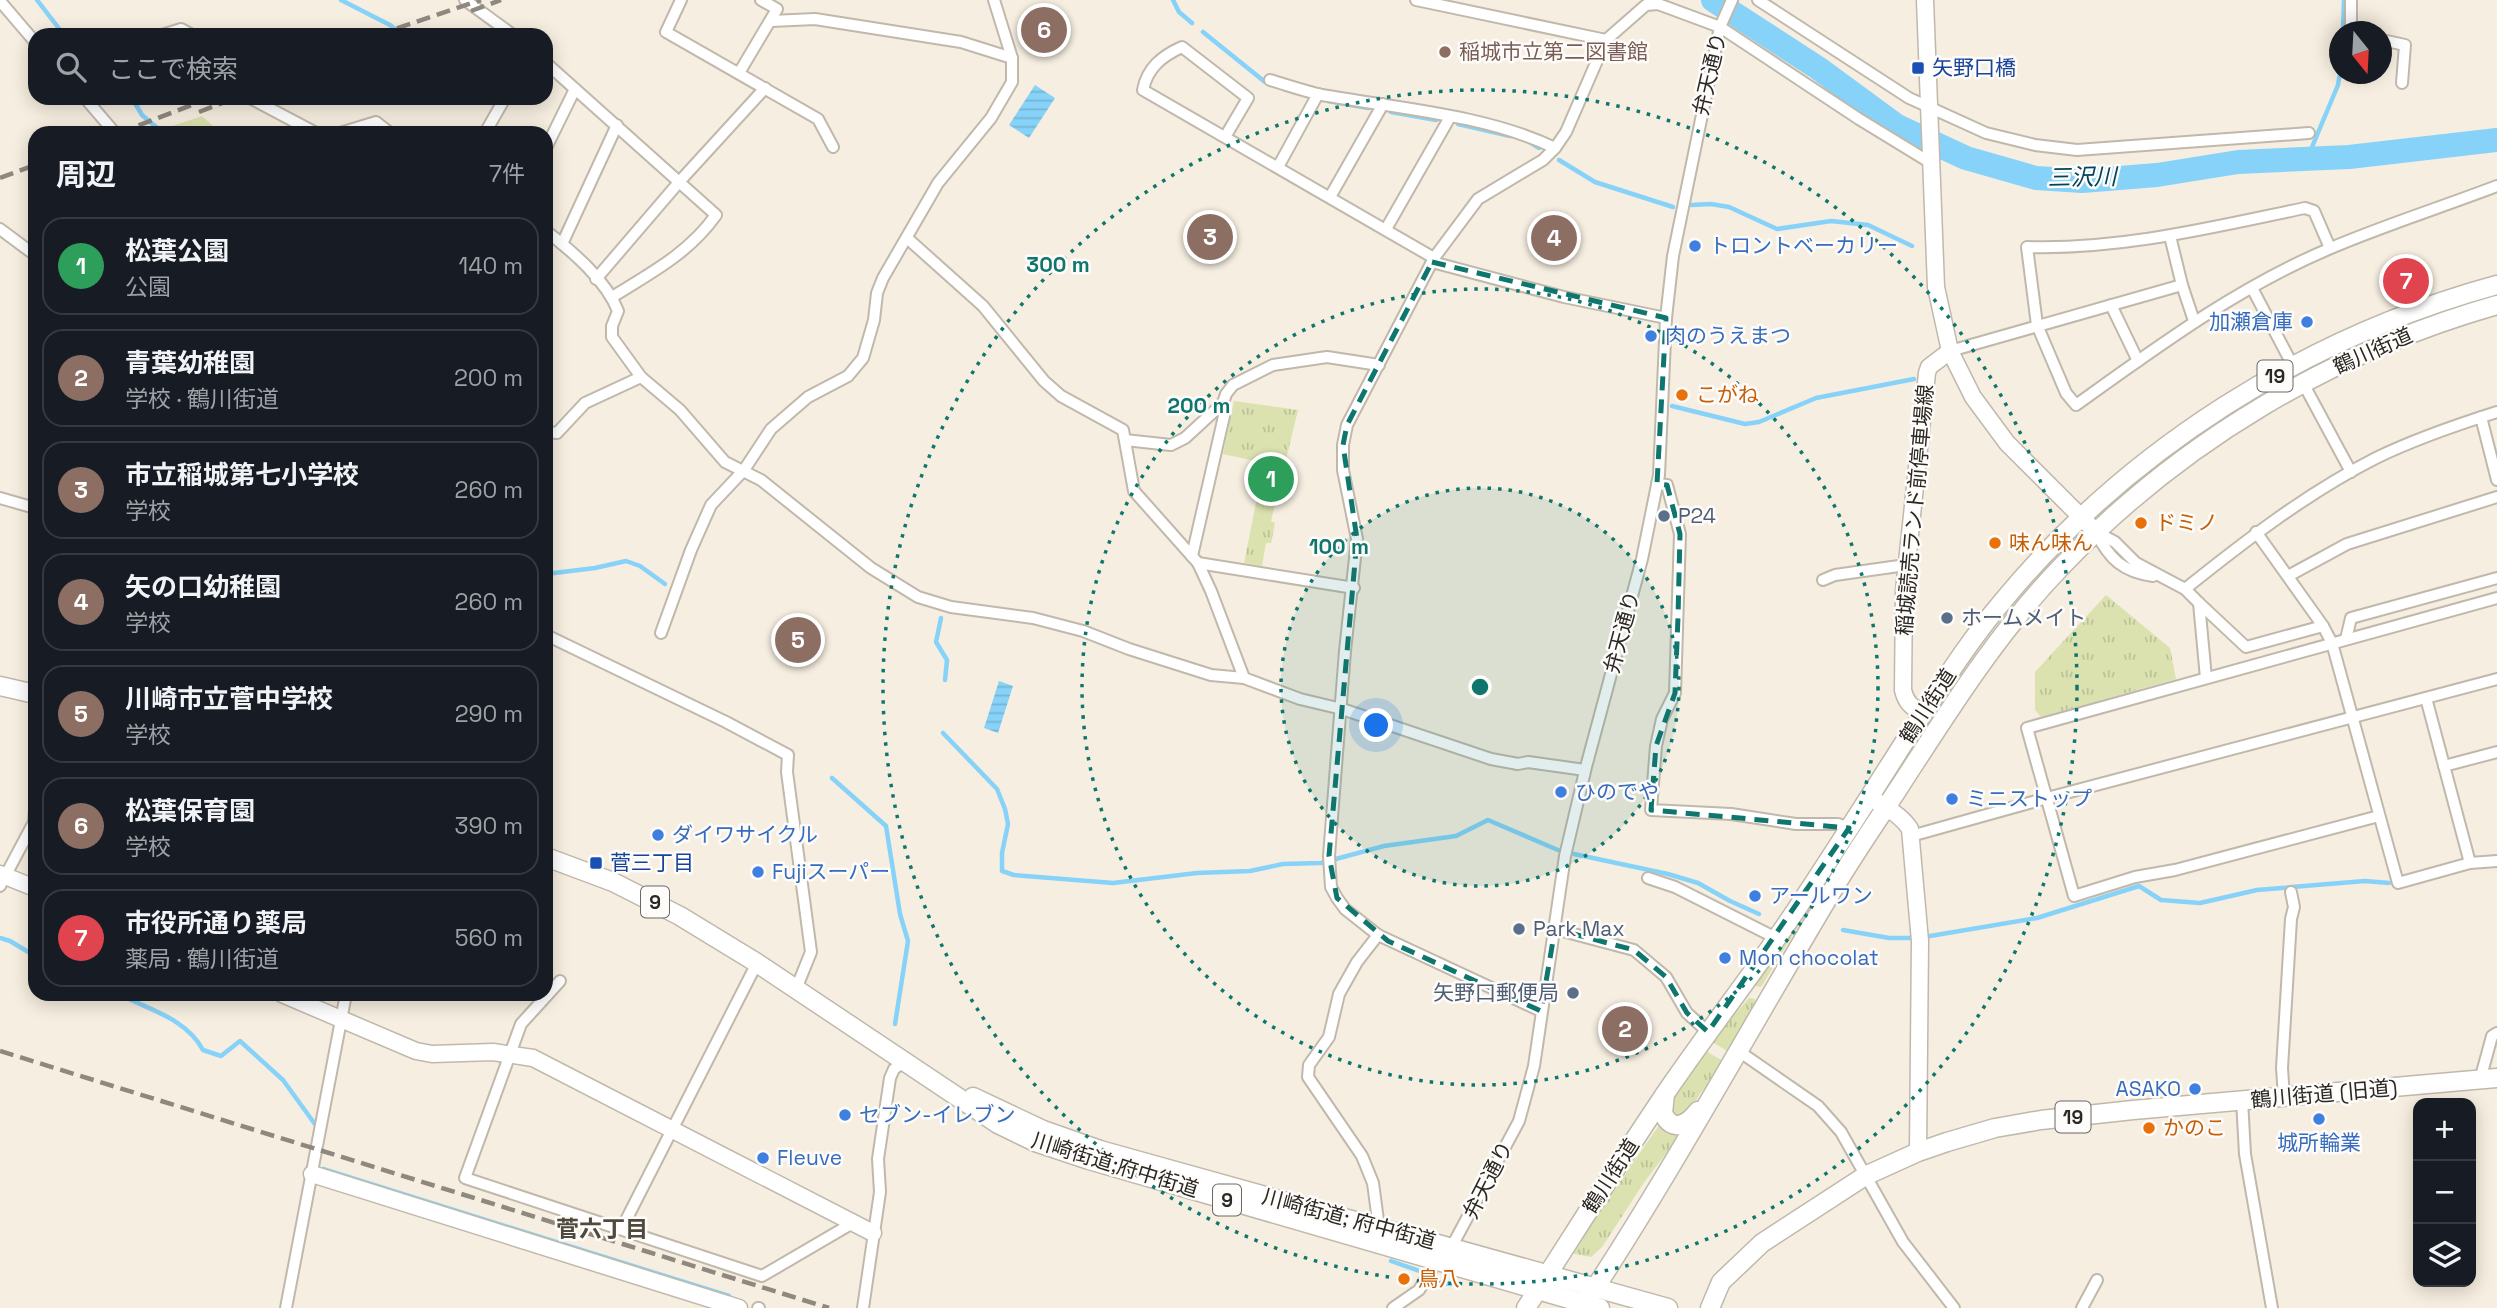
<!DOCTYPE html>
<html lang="ja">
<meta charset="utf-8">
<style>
body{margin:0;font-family:"Space Grotesk","Noto Sans JP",sans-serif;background:#20242c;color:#f1f3f6}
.controls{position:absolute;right:21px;bottom:21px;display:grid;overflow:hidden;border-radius:14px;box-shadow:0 4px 18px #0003}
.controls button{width:63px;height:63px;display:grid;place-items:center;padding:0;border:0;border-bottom:2px solid #363941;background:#171b24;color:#f1f3f6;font:35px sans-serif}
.compass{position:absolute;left:2329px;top:21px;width:63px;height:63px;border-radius:50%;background:#171b24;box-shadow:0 4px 18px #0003;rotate:162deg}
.you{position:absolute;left:1377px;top:726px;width:24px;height:24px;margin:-18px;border:5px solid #fff;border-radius:50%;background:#1a73e8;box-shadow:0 0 0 10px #1a73e833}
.badge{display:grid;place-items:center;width:46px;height:46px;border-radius:50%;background:#636ee7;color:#fff;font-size:23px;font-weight:700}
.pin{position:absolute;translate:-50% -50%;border:4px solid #fff;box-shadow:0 2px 7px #0006}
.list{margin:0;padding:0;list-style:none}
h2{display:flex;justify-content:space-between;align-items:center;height:91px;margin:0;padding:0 28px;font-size:30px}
h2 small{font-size:23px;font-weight:400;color:#9ea1a6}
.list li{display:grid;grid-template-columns:46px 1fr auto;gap:21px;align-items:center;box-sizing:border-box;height:98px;margin:0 14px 14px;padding:0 14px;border:2px solid #363941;border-radius:21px}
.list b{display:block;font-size:26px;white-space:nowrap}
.list p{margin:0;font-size:23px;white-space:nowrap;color:#9ea1a6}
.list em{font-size:23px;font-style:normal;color:#9ea1a6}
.icon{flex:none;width:38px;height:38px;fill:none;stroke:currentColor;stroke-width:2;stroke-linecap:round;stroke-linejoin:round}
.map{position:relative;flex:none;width:2497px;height:1308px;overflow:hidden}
.search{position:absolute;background:#171b24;box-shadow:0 4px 18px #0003;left:28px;top:28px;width:525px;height:77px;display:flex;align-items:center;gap:18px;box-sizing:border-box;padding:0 24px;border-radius:21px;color:#9ea1a6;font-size:26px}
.panel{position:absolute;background:#171b24;box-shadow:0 4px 18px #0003;left:28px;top:126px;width:525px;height:875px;border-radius:21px}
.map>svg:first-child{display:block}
.grass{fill:url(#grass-tufts)}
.water{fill:url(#water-rules)}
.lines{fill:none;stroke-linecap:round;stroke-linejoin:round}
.stream{stroke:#87d2f8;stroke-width:4.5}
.river{stroke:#87d2f8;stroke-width:24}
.street-casing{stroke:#c0b9ab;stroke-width:14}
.secondary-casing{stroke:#c0b9ab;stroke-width:19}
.primary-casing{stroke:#c0b9ab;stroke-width:21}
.street{stroke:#fff;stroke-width:10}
.secondary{stroke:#fff;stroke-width:16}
.primary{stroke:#fff;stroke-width:18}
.rail{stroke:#8e887f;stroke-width:4.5;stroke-dasharray:14 7;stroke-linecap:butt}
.marked{fill:none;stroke:#0f766e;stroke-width:5;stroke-dasharray:14 9;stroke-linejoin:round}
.ring{fill:none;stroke:#0f766e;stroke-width:3.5;stroke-dasharray:3.5 7}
.education-dot{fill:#8d6e63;stroke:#fefcfa;stroke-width:2.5}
.transit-dot{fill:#1a4fb4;stroke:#fefcfa;stroke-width:2.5}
.shop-dot{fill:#3f7fe0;stroke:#fefcfa;stroke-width:2.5}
.food-dot{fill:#e8710a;stroke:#fefcfa;stroke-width:2.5}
.service-dot{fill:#5c6f8a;stroke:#fefcfa;stroke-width:2.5}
.labels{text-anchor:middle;stroke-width:5;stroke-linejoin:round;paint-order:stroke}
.shield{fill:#fefcfa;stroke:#6a6864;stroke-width:2}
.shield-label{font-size:19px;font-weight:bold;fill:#2b2823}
.education-label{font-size:21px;fill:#785e54;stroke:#fefcfa;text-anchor:start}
.transit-label{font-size:21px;fill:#164399;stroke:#fefcfa;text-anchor:start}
.street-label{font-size:21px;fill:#2b2823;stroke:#fefcfa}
.shop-label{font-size:21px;fill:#366cbe;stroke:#fefcfa;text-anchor:start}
.food-label{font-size:21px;fill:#c56008;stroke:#fefcfa;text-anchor:start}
.service-label{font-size:21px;fill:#4e5e75;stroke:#fefcfa;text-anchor:start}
.water-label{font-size:23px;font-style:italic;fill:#00435c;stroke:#fefcfa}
.neighbourhood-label{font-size:23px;font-weight:bold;fill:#504a3e;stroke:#fefcfa}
.centre{fill:#0f766e;stroke:#fefcfa;stroke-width:3.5}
.ring-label{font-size:21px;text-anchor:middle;font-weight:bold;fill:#0f766e;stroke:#fefcfa;stroke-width:5;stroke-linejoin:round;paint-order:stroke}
</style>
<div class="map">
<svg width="2497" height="1308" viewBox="0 0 2497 1308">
<defs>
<pattern id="grass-tufts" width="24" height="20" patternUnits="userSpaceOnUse" patternTransform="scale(1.75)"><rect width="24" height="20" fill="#dbe2b0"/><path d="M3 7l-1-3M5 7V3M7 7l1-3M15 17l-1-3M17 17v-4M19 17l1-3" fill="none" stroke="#bcc297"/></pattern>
<pattern id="water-rules" width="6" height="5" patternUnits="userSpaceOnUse" patternTransform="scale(1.75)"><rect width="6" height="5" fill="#87d2f8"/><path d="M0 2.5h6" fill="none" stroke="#75b4d4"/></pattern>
</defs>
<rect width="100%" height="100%" fill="#f6eee0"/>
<!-- grass -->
<g class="grass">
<path d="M202,116l19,17h-47l-8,-5z"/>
<path d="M1234,401l64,9 -27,111 4,2 -4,20h-5l-4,23 -18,-3 20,-100 -41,-9z"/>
<path d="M2106,595l64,53 6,31 -135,38 -6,-7v-38z"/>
<path d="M1816,897l-55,90 -10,-2z"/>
<path d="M1749,998l6,1 1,5 -26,49 -19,-12z"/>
<path d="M1706,1051l17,10 -1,6 -23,28 -8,15 -13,10 -10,-12v-5z"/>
<path d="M1660,1124l21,10 -36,47 -43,66 -11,10 -21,-4z"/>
</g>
<!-- water -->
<g class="water">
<path d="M1035,85l20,13 -26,40 -20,-13z"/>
<path d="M999,681l14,5 -15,47 -14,-5z"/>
</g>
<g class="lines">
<!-- stream -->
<g class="stream">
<path d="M37,0l27,35"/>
<path d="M341,0l49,25 12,10"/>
<path d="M1173,0l6,12 13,11"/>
<path d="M1203,32l62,50 6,2"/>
<path d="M2343,32l1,-32"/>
<path d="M132,98l10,17 21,18"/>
<path d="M1328,101l40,7"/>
<path d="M1391,112l45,8"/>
<path d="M1458,124l52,12"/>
<path d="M1528,141l11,7"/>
<path d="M2307,159l31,-74 2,-12"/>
<path d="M1559,160l36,22 78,25"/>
<path d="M1691,205l20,-1 18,3 48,22 54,-8 37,4 44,21"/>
<path d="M1672,406l73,18 14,-2 57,-24 98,-19"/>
<path d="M546,574l49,-6 31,-7 14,5 25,18"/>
<path d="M941,618l-5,24 11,18 -2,20"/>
<path d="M943,733l54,56 8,20 3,15 -6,29v18l12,4 99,8 84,-10 53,-2 33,-7 38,-1 63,-17 72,-10 32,-16 70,30"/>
<path d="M832,778l54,48 14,88 8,27 -13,83"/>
<path d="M1574,854l94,20 30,9 32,18 29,13"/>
<path d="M1843,930l46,8h22"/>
<path d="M1930,936l107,-18 102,-32 22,14 39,3 57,-13 108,-9 24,2"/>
<path d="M0,938l10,3 25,15"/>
<path d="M119,994c30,16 67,24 84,56l18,6 19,-15 43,39 34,47"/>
<path d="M323,1169l406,127"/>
<path d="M1391,1261l43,15 6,7 11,1"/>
</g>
<!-- river -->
<path class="river" d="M1713,0l105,68 79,58 69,32 70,20 46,3 75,-6 81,-13 111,-5 148,-17"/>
<!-- street casing -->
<g class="street-casing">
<g id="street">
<path d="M465,0l48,35"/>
<path d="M681,0l-15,32 152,87 15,28"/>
<path d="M1416,0l190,40"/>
<path d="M1758,0l151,98 77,35 49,12 42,5 232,-17"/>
<path d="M2351,0v32"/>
<path d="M0,1l35,41"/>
<path d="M771,21l44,-2 19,3 127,20 51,16"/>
<path d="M162,35l19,-6 11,6"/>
<path d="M2382,40l23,5 -3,38"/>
<path d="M546,63l170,152c-27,38 -65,58 -104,82"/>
<path d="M739,73l38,-64 -16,-9"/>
<path d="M1270,80c17,5 34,11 52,15 74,13 165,20 233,53"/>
<path d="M85,98l30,35"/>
<path d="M250,98l66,35"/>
<path d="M340,133l36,-11 14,11"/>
<path d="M485,133l20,-35"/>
<path d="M1225,137l23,-39 -66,-51c-20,9 -35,21 -39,43l291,168"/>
<path d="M546,148l29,-59"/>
<path d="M1278,167l40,-73"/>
<path d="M1330,197l53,-93"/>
<path d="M0,229l35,26"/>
<path d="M1386,229l64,-112"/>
<path d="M546,231c27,21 60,49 72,80l-6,15v11l29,40 39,33 45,52 36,18 110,88 47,29 33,10 82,11 50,13 46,18 82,26 33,3 56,21 42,10 149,50 27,5 10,-2 57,8"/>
<path d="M2170,236l12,49 12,36"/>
<path d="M907,238l76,68 61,75 17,15 62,34 11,61 64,72 13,28 33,87"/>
<path d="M562,244l55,-119"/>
<path d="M2330,248l-16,-37 -9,-3c-92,19 -184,42 -278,39l10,78 29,68 10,12c81,-58 162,-118 255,-157 54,-23 111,-41 166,-62"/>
<path d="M1432,262l132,35 102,21"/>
<path d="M596,279l84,-98 85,-93"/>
<path d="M2252,288l41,78"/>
<path d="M2111,305l27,56"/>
<path d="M1950,351l232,-66"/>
<path d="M2303,383l48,89"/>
<path d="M2481,417l16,63"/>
<path d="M546,432l11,1 28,-30 56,-26"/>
<path d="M1125,440l46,5 14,-7 38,-35 3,-9 7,-9 40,-20 54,-8 52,8"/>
<path d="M1657,484l10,1 13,49 -5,159 -13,26 -6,27 -5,64 80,4 65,10h42l11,4"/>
<path d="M0,498l35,10"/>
<path d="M2096,532l19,10 21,21 49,26 14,14 7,75"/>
<path d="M2096,532c13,27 27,40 57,44"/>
<path d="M2256,532l67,94 9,17 66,240 72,-20 27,-2"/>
<path d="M1192,556l32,-140 -1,-13"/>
<path d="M1198,563l156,25"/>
<path d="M2288,576l59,-32 150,-47"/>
<path d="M1823,580l12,-5 71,-10"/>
<path d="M2185,589c60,-48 122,-96 191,-131 39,-19 80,-33 121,-46"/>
<path d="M2199,603l47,44 77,-21"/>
<path d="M661,633l30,-83 20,-45 33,-35 27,-41 37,-32 40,-21 15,-18 11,-38 3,-27 6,-15 55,-95 53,-65 21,-36v-24l-18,-58"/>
<path d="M546,635l180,87 62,33 -1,17 24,180 -15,37"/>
<path d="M2346,639l5,-21 146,-40"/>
<path d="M2426,698l44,165"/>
<path d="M2444,766l53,-14"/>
<path d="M2379,816l-204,54 -40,7 -61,19 -47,-168 470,-130"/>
<path d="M1911,836l136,-38 450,-119"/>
<path d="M1648,878l27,9 101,51"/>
<path d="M0,886l34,-64 1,-12"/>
<path d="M1555,929l79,21 32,27 21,36 21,19"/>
<path d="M1378,935l-21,27 -18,32 -10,43 -20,28 -1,12 54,79 11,27 6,45"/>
<path d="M560,981l-39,43 -56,154 297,98 89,-52"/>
<path d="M1541,1011l-163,-76 -33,-26 -8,-11 -6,-11 -2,-31 16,-205 12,-112 -14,-69v-25l4,-20 87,-167 44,-59 65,-39 12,-12 11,-16 40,-92 40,-35 12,-1 62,23 139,92 72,44"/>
<path d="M1740,1052l78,54 23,26 62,110 51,66"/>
<path d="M2480,1080l12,-44 5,-3"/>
<path d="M2284,1097l-2,-29 9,-149 3,-12 -3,-15"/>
<path d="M2242,1100l3,54 27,154"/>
<path d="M622,1228l135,-265"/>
<path d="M1451,1248l68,-127 15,-55 31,-210 21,-89 56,-208 17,-84 7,-157 7,-62 47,-229 12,-27"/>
<path d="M286,1308l60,-314"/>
<path d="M758,1308h1"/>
<path d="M863,1308l17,-116 -2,-33 12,-81 4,-9 11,-8"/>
<path d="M1393,1308l26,-18 18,-29"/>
<path d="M2082,1308l15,-28"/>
</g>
</g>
<!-- secondary casing -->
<g class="secondary-casing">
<g id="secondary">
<path d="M1925,0l11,287 14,64 23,46 34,46 89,89"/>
<path d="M1922,714c-10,-7 -16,-11 -19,-24l1,-99 23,-218 2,-6 21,-16"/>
<path d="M1876,801c12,8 26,15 34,28l10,112 -2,211"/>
<path d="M0,874l35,14"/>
<path d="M282,994l134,57 16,3 61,-2 40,6 340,175"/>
<path d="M312,1174l427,134"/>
</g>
</g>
<!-- primary casing -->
<g class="primary-casing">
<g id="primary">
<path d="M0,686l35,8"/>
<path d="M546,857l67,25 67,34 77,47 241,161 37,18 54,18 511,148"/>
<path d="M1665,1094l-2,19c9,21 25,11 35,-2"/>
<path d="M973,1097l70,33 57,20 568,158"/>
<path d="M1526,1308c46,-71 91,-143 139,-214 42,-62 89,-121 131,-184 40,-60 79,-122 118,-183 28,-43 55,-86 88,-125 126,-153 304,-265 495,-317"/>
<path d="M1582,1308c88,-133 164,-273 246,-410 22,-38 48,-75 72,-112 50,-77 98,-154 162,-220 118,-124 270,-214 435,-261"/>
<path d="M1710,1308l11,-26 41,-39 103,-67 53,-24 29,-10 48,-14 46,-8 92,-10 364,-32"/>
</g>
</g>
<!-- street -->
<use href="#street" class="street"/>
<!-- secondary -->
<use href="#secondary" class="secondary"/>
<!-- primary -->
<use href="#primary" class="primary"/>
<!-- rail -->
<g class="rail">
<path d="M471,11l30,-11"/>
<path d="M377,35l104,-35"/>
<path d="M199,112l36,-14"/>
<path d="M119,133l91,-35"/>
<path d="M0,178l35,-13"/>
<path d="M0,1051l829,257"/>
</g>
</g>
<!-- marked area -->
<path class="marked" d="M1432,262l234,56 -9,166 10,1 13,49 -2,83 -3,76 -19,53 -5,64 198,18 -141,204 -21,-19 -21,-36 -32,-27 -79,-21 -14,82 -153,-70 -51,-43 -8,-42 28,-317 -14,-94 4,-20z"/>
<!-- distance rings -->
<circle cx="1480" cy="687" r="199" fill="#0f766e" fill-opacity=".12"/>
<g class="ring">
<circle cx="1480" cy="687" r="199"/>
<circle cx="1480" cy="687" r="398"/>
<circle cx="1480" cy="687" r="597"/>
</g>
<!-- markers -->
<circle class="education-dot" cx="1445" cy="52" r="7"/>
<g class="transit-dot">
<rect x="1911" y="61" width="14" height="14" rx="3.5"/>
<rect x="589" y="856" width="14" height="14" rx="3.5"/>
</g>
<g class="shop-dot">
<circle cx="1695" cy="246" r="7"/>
<circle cx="2307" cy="322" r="7"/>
<circle cx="1651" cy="336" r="7"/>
<circle cx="1561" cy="792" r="7"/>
<circle cx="1952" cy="799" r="7"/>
<circle cx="658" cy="835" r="7"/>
<circle cx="758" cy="872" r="7"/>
<circle cx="1755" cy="896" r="7"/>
<circle cx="1725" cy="958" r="7"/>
<circle cx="2195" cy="1089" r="7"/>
<circle cx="845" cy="1115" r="7"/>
<circle cx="2319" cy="1119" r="7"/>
<circle cx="763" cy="1158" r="7"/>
</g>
<g class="food-dot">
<circle cx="1682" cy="395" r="7"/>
<circle cx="2141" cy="523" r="7"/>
<circle cx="1995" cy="543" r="7"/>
<circle cx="2149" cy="1128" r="7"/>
<circle cx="1404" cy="1279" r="7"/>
</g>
<g class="service-dot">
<circle cx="1664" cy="516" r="7"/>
<circle cx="1947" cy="618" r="7"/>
<circle cx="1519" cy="929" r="7"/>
<circle cx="1573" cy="993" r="7"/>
</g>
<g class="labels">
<!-- shield labels -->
<g class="shield">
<rect x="2257.5" y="360.5" width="35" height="31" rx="5"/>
<rect x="641" y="886.5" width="28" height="31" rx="5"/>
<rect x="2055.5" y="1101.5" width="35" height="31" rx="5"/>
<rect x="1213" y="1184.5" width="28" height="31" rx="5"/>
</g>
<g class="shield-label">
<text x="2275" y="383">19</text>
<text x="655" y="909">9</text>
<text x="2073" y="1124">19</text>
<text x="1227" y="1207">9</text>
</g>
<!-- education labels -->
<g class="education-label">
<text x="1459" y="59">稲城市立第二図書館</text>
</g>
<!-- transit labels -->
<g class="transit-label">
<text x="1932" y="75">矢野口橋</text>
<text x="610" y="870">菅三丁目</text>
</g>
<!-- street labels -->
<g class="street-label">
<text transform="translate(1710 74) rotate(-77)" y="7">弁天通り</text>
<text transform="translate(2373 351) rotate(-24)" y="7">鶴川街道</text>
<text transform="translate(1915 510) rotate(-85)" y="7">稲城読売ランド前停車場線</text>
<text transform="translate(1622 632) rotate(-75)" y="7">弁天通り</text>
<text transform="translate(1928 706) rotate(-57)" y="7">鶴川街道</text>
<text transform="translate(2324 1094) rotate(-5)" y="7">鶴川街道 (旧道)</text>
<text transform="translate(1115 1165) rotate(17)" y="7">川崎街道;府中街道</text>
<text transform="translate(1611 1176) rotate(-57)" y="7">鶴川街道</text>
<text transform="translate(1488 1180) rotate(-63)" y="7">弁天通り</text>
<text transform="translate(1349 1219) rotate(15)" y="7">川崎街道; 府中街道</text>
</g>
<!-- shop labels -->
<g class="shop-label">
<text x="1709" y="253">トロントベーカリー</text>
<text x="2293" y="329" text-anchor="end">加瀬倉庫</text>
<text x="1665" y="343">肉のうえまつ</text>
<text x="1575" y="799">ひのでや</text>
<text x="1966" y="806">ミニストップ</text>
<text x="672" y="842">ダイワサイクル</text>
<text x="772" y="879">Fujiスーパー</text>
<text x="1769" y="903">アールワン</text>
<text x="1739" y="965">Mon chocolat</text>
<text x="2181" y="1096" text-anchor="end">ASAKO</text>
<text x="859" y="1122">セブン-イレブン</text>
<text x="2319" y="1150" text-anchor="middle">城所輪業</text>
<text x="777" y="1165">Fleuve</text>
</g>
<!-- food labels -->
<g class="food-label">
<text x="1696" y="402">こがね</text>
<text x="2155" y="530">ドミノ</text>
<text x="2009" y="550">味ん味ん</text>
<text x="2163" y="1135">かのこ</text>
<text x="1418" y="1286">鳥八</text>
</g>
<!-- service labels -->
<g class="service-label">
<text x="1678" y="523">P24</text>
<text x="1961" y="625">ホームメイト</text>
<text x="1533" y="936">Park Max</text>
<text x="1559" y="1000" text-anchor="end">矢野口郵便局</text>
</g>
<!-- water labels -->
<g class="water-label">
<text transform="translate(2082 177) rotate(-1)" y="8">三沢川</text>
</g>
<!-- neighbourhood labels -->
<g class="neighbourhood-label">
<text x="602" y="1237">菅六丁目</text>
</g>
</g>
<circle cx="1480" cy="687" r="10" class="centre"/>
<g class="ring-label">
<text x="1058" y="272">300 m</text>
<text x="1199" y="413">200 m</text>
<text x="1339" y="554">100 m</text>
</g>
</svg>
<div class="controls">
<button>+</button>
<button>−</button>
<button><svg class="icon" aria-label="layers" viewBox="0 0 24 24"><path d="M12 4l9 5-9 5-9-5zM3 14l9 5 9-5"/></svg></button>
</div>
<svg class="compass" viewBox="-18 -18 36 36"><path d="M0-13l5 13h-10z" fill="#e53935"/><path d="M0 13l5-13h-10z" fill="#9ea1a6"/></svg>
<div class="you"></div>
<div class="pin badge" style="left:1271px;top:479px;background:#2e9e5b">1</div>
<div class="pin badge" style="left:1625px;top:1029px;background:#8d6e63">2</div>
<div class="pin badge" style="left:1210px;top:237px;background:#8d6e63">3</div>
<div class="pin badge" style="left:1554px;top:238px;background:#8d6e63">4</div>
<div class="pin badge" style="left:798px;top:640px;background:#8d6e63">5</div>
<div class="pin badge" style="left:1044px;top:30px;background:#8d6e63">6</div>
<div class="pin badge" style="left:2406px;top:281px;background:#e0444e">7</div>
<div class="search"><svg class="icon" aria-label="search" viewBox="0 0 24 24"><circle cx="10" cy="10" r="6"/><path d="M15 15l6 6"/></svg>ここで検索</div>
<section class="panel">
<h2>周辺<small>7件</small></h2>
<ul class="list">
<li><span class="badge" style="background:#2e9e5b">1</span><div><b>松葉公園</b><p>公園</p></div><em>140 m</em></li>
<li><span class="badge" style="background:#8d6e63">2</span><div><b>青葉幼稚園</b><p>学校 · 鶴川街道</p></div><em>200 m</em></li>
<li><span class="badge" style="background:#8d6e63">3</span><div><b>市立稲城第七小学校</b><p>学校</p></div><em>260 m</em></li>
<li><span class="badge" style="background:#8d6e63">4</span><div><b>矢の口幼稚園</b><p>学校</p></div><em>260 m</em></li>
<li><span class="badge" style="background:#8d6e63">5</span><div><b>川崎市立菅中学校</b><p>学校</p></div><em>290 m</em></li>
<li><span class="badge" style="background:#8d6e63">6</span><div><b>松葉保育園</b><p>学校</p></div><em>390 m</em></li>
<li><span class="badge" style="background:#e0444e">7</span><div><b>市役所通り薬局</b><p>薬局 · 鶴川街道</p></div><em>560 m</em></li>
</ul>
</section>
</div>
